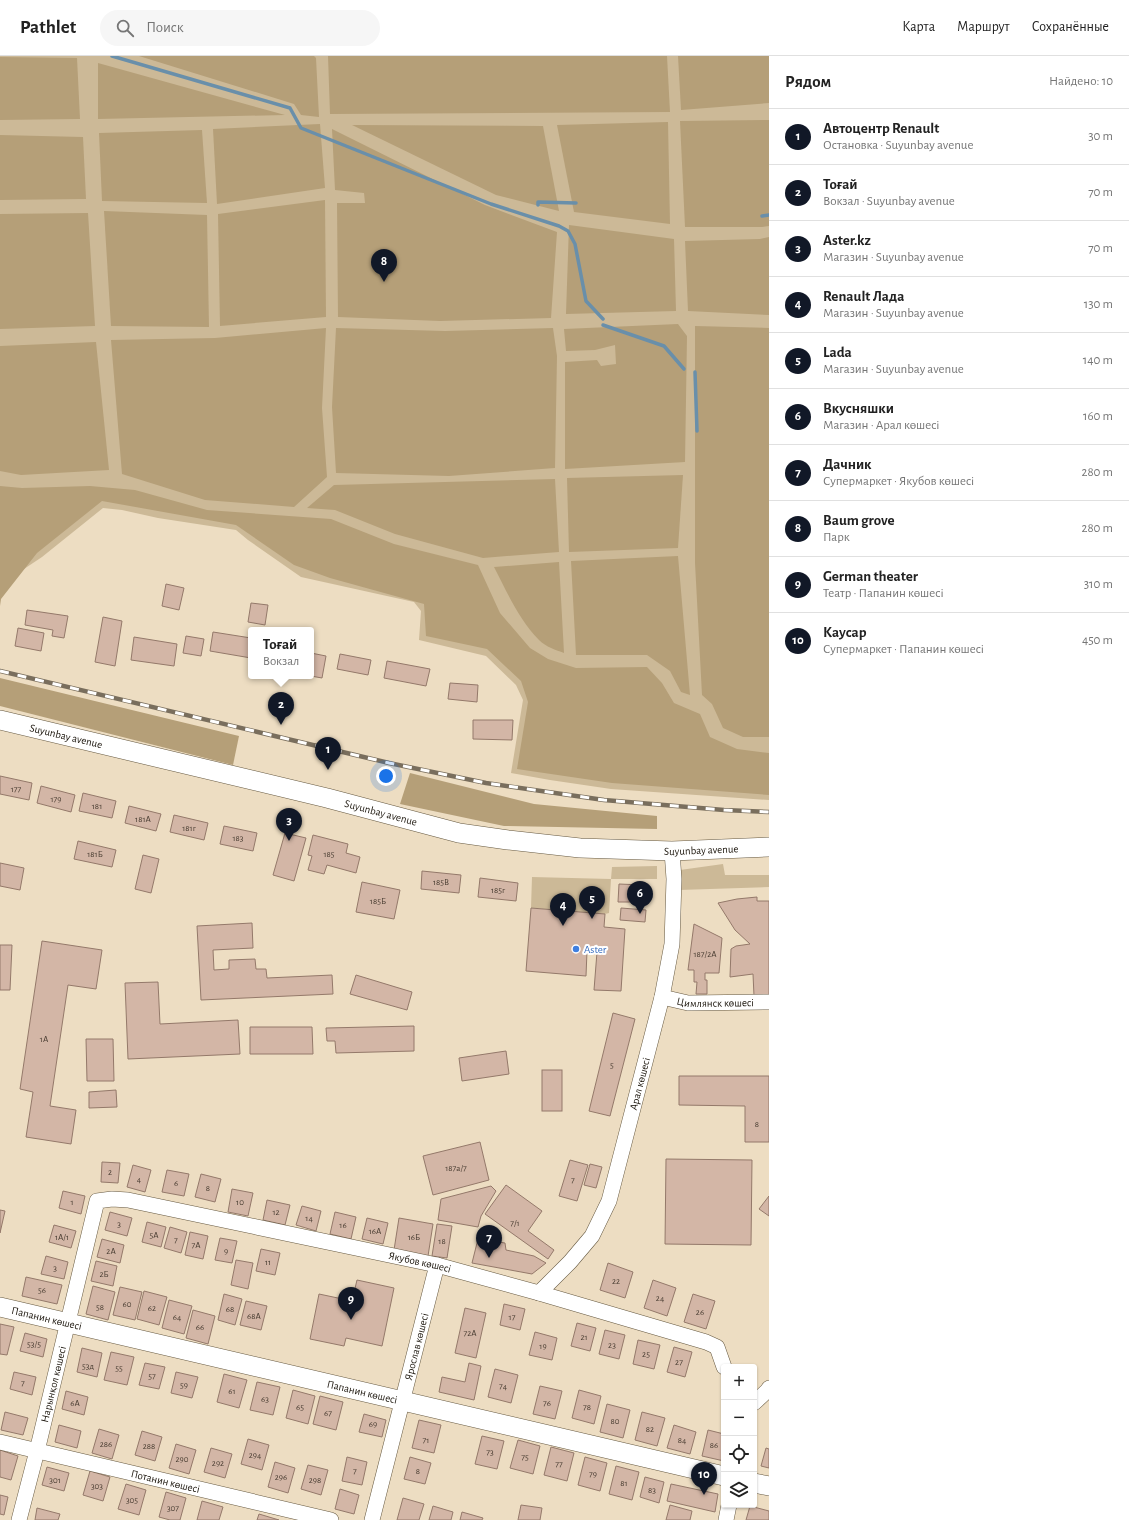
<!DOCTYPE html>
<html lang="ru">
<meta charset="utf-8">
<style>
body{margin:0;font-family:"Alegreya Sans",sans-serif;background:#f6f6f6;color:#222}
.controls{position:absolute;right:12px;bottom:12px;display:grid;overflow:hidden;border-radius:4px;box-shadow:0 1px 3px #0004}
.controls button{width:36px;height:36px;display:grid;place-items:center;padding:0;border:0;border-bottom:1px solid #e0e0e0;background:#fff;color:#222;font:20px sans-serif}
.you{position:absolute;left:386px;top:720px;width:14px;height:14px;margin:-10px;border:3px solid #fff;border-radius:50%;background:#1a73e8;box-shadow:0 0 0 6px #1a73e833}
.badge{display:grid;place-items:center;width:26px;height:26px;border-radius:50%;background:#111827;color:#fff;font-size:13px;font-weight:700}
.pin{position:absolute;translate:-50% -33px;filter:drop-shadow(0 1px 2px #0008)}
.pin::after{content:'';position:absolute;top:21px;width:14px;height:12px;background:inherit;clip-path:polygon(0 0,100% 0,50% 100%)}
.popup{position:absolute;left:248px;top:571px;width:66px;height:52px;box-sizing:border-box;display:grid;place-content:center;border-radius:4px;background:#fff;filter:drop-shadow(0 1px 3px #0005);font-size:13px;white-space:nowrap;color:#767676}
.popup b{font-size:15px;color:#222}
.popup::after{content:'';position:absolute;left:50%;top:100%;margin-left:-8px;border:8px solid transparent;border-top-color:#fff}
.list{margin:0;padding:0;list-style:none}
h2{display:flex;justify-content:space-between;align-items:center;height:52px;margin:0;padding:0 16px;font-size:17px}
h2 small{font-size:13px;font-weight:400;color:#767676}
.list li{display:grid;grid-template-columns:26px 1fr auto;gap:12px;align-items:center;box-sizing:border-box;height:56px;padding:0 16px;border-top:1px solid #e0e0e0}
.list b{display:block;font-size:15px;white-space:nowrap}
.list p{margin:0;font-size:13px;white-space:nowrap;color:#767676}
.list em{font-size:13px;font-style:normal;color:#767676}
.icon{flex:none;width:22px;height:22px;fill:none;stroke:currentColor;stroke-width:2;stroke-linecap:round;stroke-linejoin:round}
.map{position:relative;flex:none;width:769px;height:1464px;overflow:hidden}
header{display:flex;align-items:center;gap:24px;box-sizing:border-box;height:56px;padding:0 20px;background:#fff;border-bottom:1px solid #e0e0e0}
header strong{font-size:19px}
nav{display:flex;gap:22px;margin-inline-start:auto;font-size:14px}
.search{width:280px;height:36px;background:#f6f6f6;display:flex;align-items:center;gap:10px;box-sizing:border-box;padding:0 14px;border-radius:22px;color:#767676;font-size:15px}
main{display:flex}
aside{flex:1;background:#fff}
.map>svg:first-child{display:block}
.green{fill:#ccb997}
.forest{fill:#b59f78}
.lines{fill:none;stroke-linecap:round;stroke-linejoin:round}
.stream{stroke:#698faa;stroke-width:3.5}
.building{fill:#d3b6a6;stroke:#94796a}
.minor-casing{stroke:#665941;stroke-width:16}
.major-casing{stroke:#665941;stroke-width:20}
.minor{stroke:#fff;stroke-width:15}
.major{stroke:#fff;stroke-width:19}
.rail-casing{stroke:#796e5d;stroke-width:4.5}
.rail{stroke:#fff;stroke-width:3;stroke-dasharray:9;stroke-linecap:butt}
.shop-dot{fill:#3f7fe0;stroke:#fff;stroke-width:1.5}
.labels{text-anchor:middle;stroke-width:4;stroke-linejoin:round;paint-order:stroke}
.number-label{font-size:9px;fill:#493d32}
.street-label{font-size:11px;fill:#1b150c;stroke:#fff}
.shop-label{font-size:11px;fill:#366cbe;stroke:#fff;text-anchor:start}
</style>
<header>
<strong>Pathlet</strong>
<div class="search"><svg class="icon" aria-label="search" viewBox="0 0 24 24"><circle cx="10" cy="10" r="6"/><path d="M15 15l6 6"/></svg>Поиск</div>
<nav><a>Карта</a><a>Маршрут</a><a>Сохранённые</a></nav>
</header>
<main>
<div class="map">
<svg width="769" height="1464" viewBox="0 0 769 1464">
<rect width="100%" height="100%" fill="#edddc2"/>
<!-- green -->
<g class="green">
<path d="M0,0h769v744l-158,-11 -61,-9 -39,-7 12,-73 -7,-15 -30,-29 -67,-16 2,-29 -7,-9 -113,-25 -53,-37 -12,-10 -78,-12 -36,-8 -19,-2 -61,49 -42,28z"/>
<path d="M723,808l2,11h44v12l-90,3 1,-20z"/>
<path d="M657,810v13h-46l-2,34 -4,1 -74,-6 1,-31 79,2 1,-12z"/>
</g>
<!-- forest -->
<g class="forest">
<path d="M139,0h175l2,2 3,59 -18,-2 -7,-11z"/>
<path d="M328,0h339l3,56 -340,2z"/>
<path d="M678,0h91v47l-88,7z"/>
<path d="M0,1l77,1 3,61 -80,1z"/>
<path d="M98,7l187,52 -187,4z"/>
<path d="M769,64v106l-7,1h-77l-5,-106z"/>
<path d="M668,66l2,102 -96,-12 -17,-87z"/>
<path d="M320,68l5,64 -108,16 -4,-75z"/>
<path d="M352,69l191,1 16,85 -63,-16z"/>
<path d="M332,73l153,76 72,27 -6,86 -111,3 -102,-4 -1,-114h28l-1,-10 -29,-3z"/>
<path d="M202,74l5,73 -105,-2 -3,-68z"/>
<path d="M0,79l83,2 3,62 -86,1z"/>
<path d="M325,144l1,117 -106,9 -2,-112z"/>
<path d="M104,155l103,4 2,112 -98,-1z"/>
<path d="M88,157l7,113 -95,3v-115z"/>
<path d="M569,169l105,14 2,72 -110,3z"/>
<path d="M769,181v78l-81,-4 -3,-70 75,-2z"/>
<path d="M678,268l9,12 -2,126 -120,7v-107l32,-2 4,6 15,-2 -1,-19 -20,5 -29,1 -2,-22z"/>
<path d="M695,270l74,2v409h-26l-20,-9 -11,-24 -10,-9 -7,-132z"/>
<path d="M326,272l-4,80 5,69 -33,30 -89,-7 -83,-26 -11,-134 104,-2z"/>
<path d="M336,272l109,3 108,-3 4,28 -2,112 -106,8 -113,-3 -4,-66z"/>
<path d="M96,286l13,128 -88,5 -21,-4v-125z"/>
<path d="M683,419l-5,73 -109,4 -2,-74z"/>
<path d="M555,423l4,73 -76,6 -88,-24 -60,-24 -28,-2 27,-23z"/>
<path d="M0,430l22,2 68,-2 45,4 72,20 124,9 63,25 84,21 22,48 30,35 18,11 28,9 71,-1 15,16 12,20 26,11 10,23 27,12 32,4v42l-157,-12 -95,-14 11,-67 -7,-21 -34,-32 -61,-13 -2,-32 -94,-26 -36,-13 -58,-40 -134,-24 -65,52 -36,46 -1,7z"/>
<path d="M678,500l12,139 -9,-3 -11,-21 -23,-16h-71l-5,-94z"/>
<path d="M559,506l5,91c-8,-3 -18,-6 -25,-13 -20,-20 -32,-48 -45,-73z"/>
<path d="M0,622l239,58 -6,29 -233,-59z"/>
<path d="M410,717l124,31 123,12v13l-153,-3 -104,-22z"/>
</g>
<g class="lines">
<!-- stream -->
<g class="stream">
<path d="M112,0l178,52 11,20 190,76 68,22 9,5 7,13 11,57 17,18"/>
<path d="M538,149v-3l38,1"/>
<path d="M762,160l7,-1"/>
<path d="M603,269l61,21 20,23"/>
<path d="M695,316l2,59"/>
</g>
</g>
<!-- building -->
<g class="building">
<path d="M166,528l18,4 -5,22 -17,-4z"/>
<path d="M251,547l17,2 -3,20 -17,-3z"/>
<path d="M27,554l41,6 -4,22 -12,-2 1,-6 -28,-5z"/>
<path d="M103,561l19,4 -7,45 -20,-4z"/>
<path d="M18,572l26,5 -3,18 -26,-5z"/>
<path d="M213,576l38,6v20l-41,-7z"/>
<path d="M186,580l18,3 -3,17 -18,-3z"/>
<path d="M134,581l43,7 -3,22 -43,-6z"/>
<path d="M311,597l15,3 -4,22 -11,-2z"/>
<path d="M340,598l31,6 -3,15 -31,-6z"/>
<path d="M387,605l43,8 -4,17 -42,-8z"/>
<path d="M450,627l28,2 -1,17 -29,-3z"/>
<path d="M473,664h40l-1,20 -39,-1z"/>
<path d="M0,720l32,7 -3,17 -29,-6z"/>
<path d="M41,730l34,9 -4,17 -34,-9z"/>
<path d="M83,737l33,8 -4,17 -33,-7z"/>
<path d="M129,750l32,8 -5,17 -31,-8z"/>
<path d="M174,759l34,8 -4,17 -34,-8z"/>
<path d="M224,770l33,7 -4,18 -33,-7z"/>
<path d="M285,777l21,5 -12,43 -21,-6z"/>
<path d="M313,779l35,9 -2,9 14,4 -4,16 -29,-8 -3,9 -16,-4 4,-14 -4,-1z"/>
<path d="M78,785l38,9 -4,17 -38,-8z"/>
<path d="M143,799l16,4 -8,34 -16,-4z"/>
<path d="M0,807l24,5 -4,22 -20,-4z"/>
<path d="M422,815l39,4 -2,18 -38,-4z"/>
<path d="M480,822l38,5 -2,18 -38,-4z"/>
<path d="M362,826l38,8 -6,29 -38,-7z"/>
<path d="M619,828l23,1v17h-24z"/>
<path d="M757,841v4h12v94l-15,1 -1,-22 -23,3 1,-28 5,-3 14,-2 -15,-14 -17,-27 19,-4z"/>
<path d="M531,852l74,6 -1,13 21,2 -4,62 -27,-1 3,-38 -10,-1 -1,25 -60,-5z"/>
<path d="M621,852l25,2 -1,12 -25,-2z"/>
<path d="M252,867l1,25 -40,2 1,20 15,-1v-9l26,-1 1,10h10l1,9 65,-3 1,19 -132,6 -4,-74z"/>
<path d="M694,868l28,14 -3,35h-14v7h2v14h-11l1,-12h-3v-12h-6z"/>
<path d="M42,885l60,9 -6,39 -28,-4 -18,121 26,4 -5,34 -45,-7 7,-45 -13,-3z"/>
<path d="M0,889h12l-2,45h-10z"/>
<path d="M356,919l56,17 -5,18 -57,-16z"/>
<path d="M158,926l2,42 78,-4 2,34 -112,5 -3,-76z"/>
<path d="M613,957l22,6 -25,97 -21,-5z"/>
<path d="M414,970v25l-78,2 -1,-12h-8l-1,-13z"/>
<path d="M250,971h62l1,27h-63z"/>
<path d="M86,983h27l1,42h-27z"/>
<path d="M506,995l3,23 -47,7 -3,-23z"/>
<rect x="542" y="1014" width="20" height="41"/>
<path d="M679,1020h90v66h-24v-36l-66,-1z"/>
<path d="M116,1034l1,17 -28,1v-16z"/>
<path d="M480,1086l9,38 -56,15 -10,-39z"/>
<path d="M666,1103l86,1 -1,85 -86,-1z"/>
<path d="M570,1104l18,5 -11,36 -18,-5z"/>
<path d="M102,1106l18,1 -2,20 -17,-1z"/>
<path d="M590,1108l12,3 -6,21 -12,-3z"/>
<path d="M133,1109l18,5 -6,22 -18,-5z"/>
<path d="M167,1114l22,4 -5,22 -22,-4z"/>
<path d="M201,1118l20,5 -6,23 -20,-5z"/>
<path d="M506,1129l36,26 -14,20 26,19 -6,9 -63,-45z"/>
<path d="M491,1130l5,5 -15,25 -3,11 -40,-7 3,-21z"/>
<path d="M232,1133l21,4 -5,23 -20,-4z"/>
<path d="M63,1135l22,5 -4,18 -22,-6z"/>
<path d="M769,1140v20l-10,-7z"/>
<path d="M267,1144l23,5 -5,20 -22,-5z"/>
<path d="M302,1150l19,5 -5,20 -20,-6z"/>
<path d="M0,1154l5,1 -5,22z"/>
<path d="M110,1156l22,6 -5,18 -22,-6z"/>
<path d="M335,1156l21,5 -5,22 -21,-5z"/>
<path d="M367,1162l21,5 -5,21 -21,-5z"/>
<path d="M399,1162l34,6 -5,32 -34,-6z"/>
<path d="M147,1166l19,5 -5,20 -19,-5z"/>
<path d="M437,1168l15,2 -5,32 -15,-2z"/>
<path d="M54,1169l22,6 -5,17 -22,-6z"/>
<path d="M170,1171l17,5 -6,21 -17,-5z"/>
<path d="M190,1176l18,4 -5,23 -18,-4z"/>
<path d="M220,1182l17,3 -5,22 -17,-3z"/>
<path d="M102,1183l22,6 -4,18 -23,-6z"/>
<path d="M478,1183l27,4 1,7 28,6 12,7 -14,11 -60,-11z"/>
<path d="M261,1193l19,4 -5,22 -19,-4z"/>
<path d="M46,1200l22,6 -4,17 -23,-5z"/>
<path d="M236,1204l17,3 -5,26 -17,-4z"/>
<path d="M96,1205l21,5 -4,20 -22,-5z"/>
<path d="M608,1207l25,9 -8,26 -25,-8z"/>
<path d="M26,1221l36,8 -5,19 -35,-8z"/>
<path d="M357,1224l37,8 -12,58 -36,-8 -2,8 -34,-7 9,-45 33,7z"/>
<path d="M653,1224l23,8 -9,28 -23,-8z"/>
<path d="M93,1230l22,6 -7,28 -22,-6z"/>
<path d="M120,1231l22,5 -7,28 -22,-5z"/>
<path d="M144,1235l23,6 -8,28 -22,-6z"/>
<path d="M224,1238l18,5 -7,26 -17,-5z"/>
<path d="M693,1238l22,7 -9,28 -22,-7z"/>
<path d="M169,1244l23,6 -8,28 -22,-6z"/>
<path d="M246,1245l21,5 -6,24 -21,-5z"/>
<path d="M504,1248l21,5 -5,21 -20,-5z"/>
<path d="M465,1252l21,5 -10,45 -21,-5z"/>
<path d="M193,1254l22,6 -7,28 -22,-6z"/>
<path d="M577,1267l19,5 -6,23 -19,-5z"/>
<path d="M0,1268l14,3 -7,28 -7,-1z"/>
<path d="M605,1274l20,5 -6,24 -20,-5z"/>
<path d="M535,1276l22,6 -5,22 -23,-5z"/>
<path d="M25,1277l22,6 -4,18 -23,-6z"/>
<path d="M638,1284l22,5 -6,24 -21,-5z"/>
<path d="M674,1291l18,5 -7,25 -18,-5z"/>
<path d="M82,1292l20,5 -5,24 -20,-5z"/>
<path d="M111,1296l23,5 -7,28 -23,-5z"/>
<path d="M145,1307l20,4 -6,22 -20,-4z"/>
<path d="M469,1307l12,3 -7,34 -35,-8 3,-15 23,5z"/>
<path d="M495,1313l23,6 -7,28 -23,-6z"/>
<path d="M14,1316l22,5 -4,18 -22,-6z"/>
<path d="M176,1316l22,5 -6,21 -21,-5z"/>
<path d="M224,1318l23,6 -8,28 -22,-6z"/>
<path d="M257,1326l23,5 -7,28 -23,-5z"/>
<path d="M540,1330l22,5 -7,28 -22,-5z"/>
<path d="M293,1334l22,6 -7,28 -22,-6z"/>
<path d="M579,1334l22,6 -7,28 -22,-6z"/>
<path d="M66,1335l22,6 -4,18 -22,-6z"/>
<path d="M320,1340l23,6 -7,28 -23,-6z"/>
<path d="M607,1348l23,6 -7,28 -23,-6z"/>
<path d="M5,1356l23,6 -5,17 -22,-5z"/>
<path d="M642,1356l23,6 -8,28 -22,-6z"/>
<path d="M364,1358l22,6 -4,17 -23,-5z"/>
<path d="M419,1364l22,5 -7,28 -22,-5z"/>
<path d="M59,1369l22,6 -4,17 -22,-6z"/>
<path d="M674,1369l22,7 -6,22 -23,-6z"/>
<path d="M99,1373l20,6 -7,24 -20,-6z"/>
<path d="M708,1374l16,4v27l-22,-5z"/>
<path d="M142,1375l20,6 -7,24 -20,-6z"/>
<path d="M482,1380l22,5 -7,28 -22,-5z"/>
<path d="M248,1383l21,6 -7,25 -21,-6z"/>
<path d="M518,1384l22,6 -7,28 -23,-6z"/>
<path d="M176,1388l20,6 -7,24 -20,-6z"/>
<path d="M551,1391l23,6 -7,28 -23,-6z"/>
<path d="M211,1392l21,6 -7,24 -21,-6z"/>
<path d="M766,1392l3,1v19l-8,-2z"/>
<path d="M0,1394l18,6 -7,24 -11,-3z"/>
<path d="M347,1401l20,5 -5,23 -20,-4z"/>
<path d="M410,1401l21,6 -6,21 -21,-5z"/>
<path d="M585,1401l22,6 -7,28 -22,-6z"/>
<path d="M275,1406l20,6 -7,25 -20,-6z"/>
<path d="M308,1409l20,5 -7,25 -20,-6z"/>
<path d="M616,1410l23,6 -7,28 -23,-6z"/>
<path d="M47,1411l22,6 -5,18 -22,-6z"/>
<path d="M90,1415l20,6 -7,24 -20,-6z"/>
<path d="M645,1421l19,5 -5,21 -19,-6z"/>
<path d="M126,1428l20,6 -7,25 -21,-6z"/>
<path d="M671,1428l47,10 -3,18 -48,-11z"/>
<path d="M340,1433l19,6 -5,19 -19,-5z"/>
<path d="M166,1436l20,6 -6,22h-10l-11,-3z"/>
<path d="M0,1439l8,2 -4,18 -4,-1z"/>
<path d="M403,1442l21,6 -5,16h-22z"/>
<path d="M202,1445l21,6 -4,13h-22z"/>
<path d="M521,1449l21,3 -2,12h-22z"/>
<path d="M670,1449l22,6 -2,9h-24z"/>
<path d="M433,1450l20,6 -2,8h-22z"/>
<path d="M750,1450l19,5v9h-23z"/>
<path d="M37,1452l23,6 -2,6h-23z"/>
<path d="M462,1456l21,6 -1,2h-22z"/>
<path d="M259,1458l20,6h-22z"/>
</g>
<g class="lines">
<!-- minor casing -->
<g class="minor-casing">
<g id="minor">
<path id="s1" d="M662,941l26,6 81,-1"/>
<path id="s2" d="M539,1237l31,-31 22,-26 17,-35 53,-204 10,-53 2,-65 -2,-28"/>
<path d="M754,1347l14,-13 1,-2"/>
<path id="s3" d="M0,1386l331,78"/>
<path id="s4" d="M19,1464l18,-69 60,-250 15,-2 16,1 309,65 102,28 167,49 11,5 7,20"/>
<path id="s5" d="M372,1464l65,-255"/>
<path d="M726,1464l3,-15"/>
</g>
</g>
<!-- major casing -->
<g class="major-casing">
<g id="major">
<path id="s6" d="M0,664l327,78 132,35 49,7 72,8 92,3 97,-4"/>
<path id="s7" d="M0,1251l724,169"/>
<path d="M754,1427l15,3"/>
</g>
</g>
<!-- minor -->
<use href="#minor" class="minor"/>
<!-- major -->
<use href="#major" class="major"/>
<!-- rail casing -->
<g class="rail-casing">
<path id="rail" d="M0,615l389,92 97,20 118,17 120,10 45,2"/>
</g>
<!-- rail -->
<use href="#rail" class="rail"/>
</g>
<!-- markers -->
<circle class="shop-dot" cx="576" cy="893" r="4"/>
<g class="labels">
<!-- number labels -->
<g class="number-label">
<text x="16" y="736">177</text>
<text x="56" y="746">179</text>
<text x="97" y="753">181</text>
<text x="143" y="766">181А</text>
<text x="189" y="775">181г</text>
<text x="238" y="785">183</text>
<text x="95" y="801">181Б</text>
<text x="329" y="801">185</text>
<text x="441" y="829">185В</text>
<text x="498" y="837">185г</text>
<text x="378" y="848">185Б</text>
<text x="705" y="901">187/2А</text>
<text x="44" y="986">1А</text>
<text x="612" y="1012">5</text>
<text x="757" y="1071">8</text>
<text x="456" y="1115">187а/7</text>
<text x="110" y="1119">2</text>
<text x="139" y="1126">4</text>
<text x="573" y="1127">7</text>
<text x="176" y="1130">6</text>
<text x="208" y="1135">8</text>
<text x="72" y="1149">1</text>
<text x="240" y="1149">10</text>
<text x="276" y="1159">12</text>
<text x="309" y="1165">14</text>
<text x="515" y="1170">7/1</text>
<text x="119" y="1171">3</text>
<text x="343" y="1172">16</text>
<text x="375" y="1178">16А</text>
<text x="154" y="1182">5А</text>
<text x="62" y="1184">1А/1</text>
<text x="414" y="1184">16Б</text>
<text x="176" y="1187">7</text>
<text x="442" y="1188">18</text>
<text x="196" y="1192">7А</text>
<text x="111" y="1198">2А</text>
<text x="226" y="1198">9</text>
<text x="268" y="1209">11</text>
<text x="55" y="1215">3</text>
<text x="104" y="1221">2Б</text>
<text x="616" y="1228">22</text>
<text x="42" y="1237">56</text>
<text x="660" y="1245">24</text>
<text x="127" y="1251">60</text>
<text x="100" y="1254">58</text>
<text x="152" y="1255">62</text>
<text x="230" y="1256">68</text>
<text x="700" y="1259">26</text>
<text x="254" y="1263">68А</text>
<text x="177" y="1264">64</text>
<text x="512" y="1264">17</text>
<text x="200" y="1274">66</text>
<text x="470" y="1280">72А</text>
<text x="584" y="1284">21</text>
<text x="34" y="1291">53/5</text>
<text x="612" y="1292">23</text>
<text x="543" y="1293">19</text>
<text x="646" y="1301">25</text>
<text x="679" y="1309">27</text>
<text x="88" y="1313">53д</text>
<text x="119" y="1315">55</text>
<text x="152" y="1323">57</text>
<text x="23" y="1330">7</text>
<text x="184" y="1332">59</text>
<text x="503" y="1333">74</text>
<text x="232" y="1338">61</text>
<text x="265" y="1346">63</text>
<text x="75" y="1350">6А</text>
<text x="547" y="1350">76</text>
<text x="300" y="1354">65</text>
<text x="587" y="1354">78</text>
<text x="328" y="1360">67</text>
<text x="615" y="1368">80</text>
<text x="373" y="1371">69</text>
<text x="650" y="1376">82</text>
<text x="426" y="1387">71</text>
<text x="682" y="1387">84</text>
<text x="106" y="1391">286</text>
<text x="714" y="1392">86</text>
<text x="149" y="1393">288</text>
<text x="490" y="1399">73</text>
<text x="255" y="1402">294</text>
<text x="525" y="1404">75</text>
<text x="182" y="1406">290</text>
<text x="218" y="1410">292</text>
<text x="559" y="1411">77</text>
<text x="355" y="1418">7</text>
<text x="418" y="1418">8</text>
<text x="593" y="1421">79</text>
<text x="281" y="1424">296</text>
<text x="55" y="1427">301</text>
<text x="315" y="1427">298</text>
<text x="624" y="1430">81</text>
<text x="97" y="1433">303</text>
<text x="652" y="1437">83</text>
<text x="132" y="1447">305</text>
<text x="173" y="1455">307</text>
</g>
<!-- street labels -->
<g class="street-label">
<text dy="4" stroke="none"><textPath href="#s6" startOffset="68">Suyunbay avenue</textPath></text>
<text dy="4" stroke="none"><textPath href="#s6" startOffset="392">Suyunbay avenue</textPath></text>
<text dy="4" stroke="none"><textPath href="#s6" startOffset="716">Suyunbay avenue</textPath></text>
<text dy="4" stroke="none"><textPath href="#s1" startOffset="54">Цимлянск көшесі</textPath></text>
<text dy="4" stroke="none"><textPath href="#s2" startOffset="238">Арал көшесі</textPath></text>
<text dy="4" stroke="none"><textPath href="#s4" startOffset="658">Якубов көшесі</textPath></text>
<text dy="4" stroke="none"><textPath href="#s7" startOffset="48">Папанин көшесі</textPath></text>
<text dy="4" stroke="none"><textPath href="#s5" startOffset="179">Ярослав көшесі</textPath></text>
<text dy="4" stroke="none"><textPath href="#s4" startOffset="140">Нарынқол көшесі</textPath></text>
<text dy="4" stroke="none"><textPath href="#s7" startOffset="372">Папанин көшесі</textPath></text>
<text dy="4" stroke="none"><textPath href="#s3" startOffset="170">Потанин көшесі</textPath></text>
</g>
<!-- shop labels -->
<g class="shop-label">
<text x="584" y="897">Aster</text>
</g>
</g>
</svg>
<div class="controls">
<button>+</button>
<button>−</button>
<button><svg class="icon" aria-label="locate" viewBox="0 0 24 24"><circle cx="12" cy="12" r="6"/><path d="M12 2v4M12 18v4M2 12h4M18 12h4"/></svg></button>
<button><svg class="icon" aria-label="layers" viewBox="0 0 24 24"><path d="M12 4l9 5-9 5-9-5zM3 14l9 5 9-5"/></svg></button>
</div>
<div class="you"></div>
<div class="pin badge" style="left:328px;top:714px">1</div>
<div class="pin badge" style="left:281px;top:669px">2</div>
<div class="popup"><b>Тоғай</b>Вокзал</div>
<div class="pin badge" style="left:289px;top:785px">3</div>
<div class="pin badge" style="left:563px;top:870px">4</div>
<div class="pin badge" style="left:592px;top:863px">5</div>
<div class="pin badge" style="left:640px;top:858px">6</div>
<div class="pin badge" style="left:489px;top:1202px">7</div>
<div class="pin badge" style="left:384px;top:226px">8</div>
<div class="pin badge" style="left:351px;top:1264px">9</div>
<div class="pin badge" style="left:704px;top:1439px">10</div>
</div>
<aside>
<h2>Рядом<small>Найдено: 10</small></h2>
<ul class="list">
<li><span class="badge">1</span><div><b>Автоцентр Renault</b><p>Остановка · Suyunbay avenue</p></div><em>30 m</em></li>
<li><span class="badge">2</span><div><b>Тоғай</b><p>Вокзал · Suyunbay avenue</p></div><em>70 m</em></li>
<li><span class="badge">3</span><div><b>Aster.kz</b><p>Магазин · Suyunbay avenue</p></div><em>70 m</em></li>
<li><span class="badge">4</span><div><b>Renault Лада</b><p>Магазин · Suyunbay avenue</p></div><em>130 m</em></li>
<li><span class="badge">5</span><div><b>Lada</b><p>Магазин · Suyunbay avenue</p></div><em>140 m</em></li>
<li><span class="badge">6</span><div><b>Вкусняшки</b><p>Магазин · Арал көшесі</p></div><em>160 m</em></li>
<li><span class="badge">7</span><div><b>Дачник</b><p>Супермаркет · Якубов көшесі</p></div><em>280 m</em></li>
<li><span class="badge">8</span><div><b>Baum grove</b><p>Парк</p></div><em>280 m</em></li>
<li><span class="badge">9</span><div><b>German theater</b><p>Театр · Папанин көшесі</p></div><em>310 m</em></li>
<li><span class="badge">10</span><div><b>Каусар</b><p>Супермаркет · Папанин көшесі</p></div><em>450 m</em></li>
</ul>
</aside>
</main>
